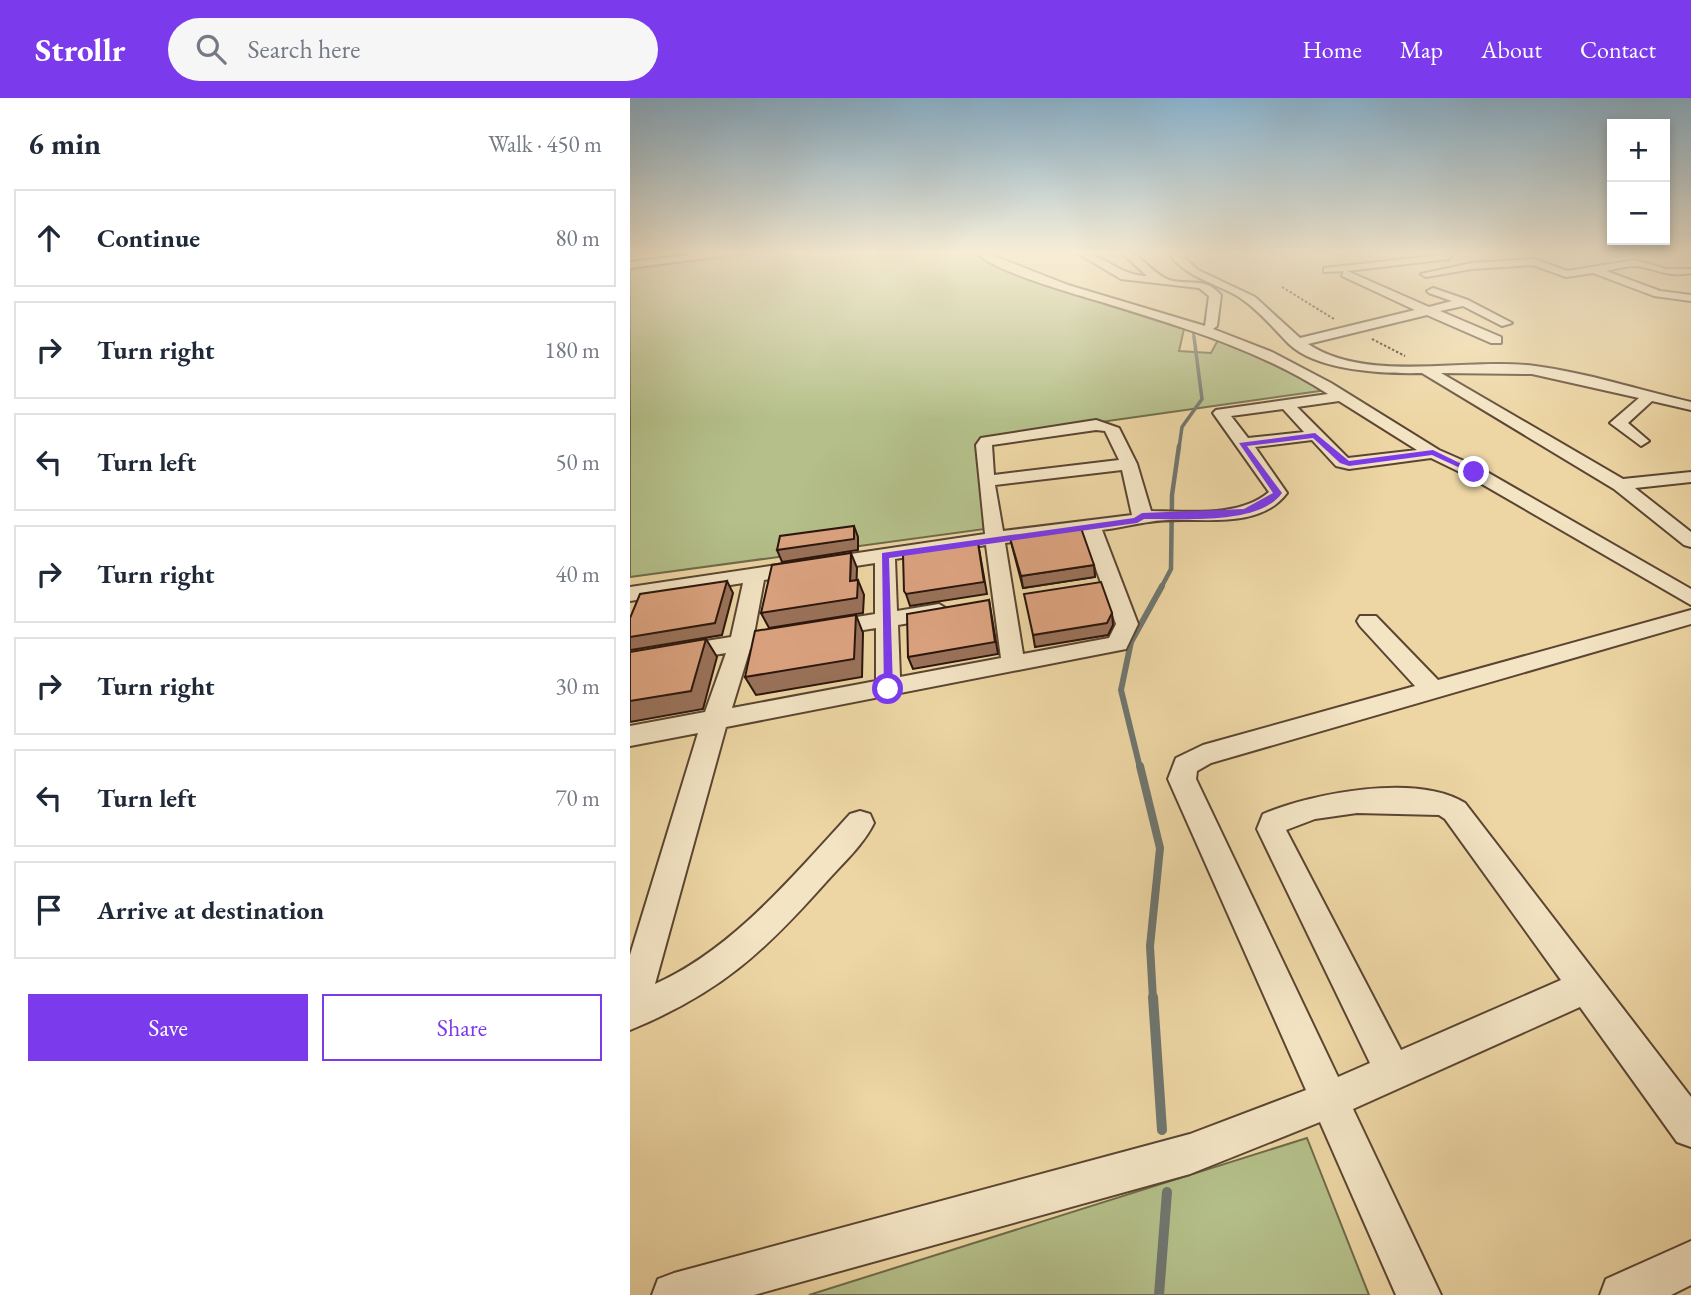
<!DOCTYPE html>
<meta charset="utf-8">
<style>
body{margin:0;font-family:"EB Garamond",serif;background:#f6f6f7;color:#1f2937}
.controls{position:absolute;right:21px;top:21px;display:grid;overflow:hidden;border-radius:0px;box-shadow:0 4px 10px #0003}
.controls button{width:63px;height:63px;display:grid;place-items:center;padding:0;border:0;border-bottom:2px solid #e0e1e3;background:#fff;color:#1f2937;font:35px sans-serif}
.stop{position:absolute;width:21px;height:21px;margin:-16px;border:5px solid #7c3aed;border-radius:50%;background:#fff}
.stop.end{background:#7c3aed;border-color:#fff;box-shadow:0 2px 7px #0008}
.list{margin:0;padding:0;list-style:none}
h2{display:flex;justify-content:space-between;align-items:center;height:91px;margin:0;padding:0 28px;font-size:30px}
h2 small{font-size:23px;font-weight:400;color:#747a83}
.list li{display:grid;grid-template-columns:46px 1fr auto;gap:21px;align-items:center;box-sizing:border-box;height:98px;margin:0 14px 14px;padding:0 14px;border:2px solid #e0e1e3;border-radius:0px}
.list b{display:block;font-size:26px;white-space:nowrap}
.list em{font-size:23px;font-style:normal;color:#747a83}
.actions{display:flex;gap:14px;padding:21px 28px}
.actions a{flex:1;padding:16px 0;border:2px solid #7c3aed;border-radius:0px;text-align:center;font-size:24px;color:#7c3aed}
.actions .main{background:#7c3aed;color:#fff}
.icon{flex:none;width:38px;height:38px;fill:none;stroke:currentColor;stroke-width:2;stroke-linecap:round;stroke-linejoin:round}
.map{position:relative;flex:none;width:1061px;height:1197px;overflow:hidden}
header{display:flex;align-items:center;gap:42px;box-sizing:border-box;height:98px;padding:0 35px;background:#7c3aed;color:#fff}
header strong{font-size:33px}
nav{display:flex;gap:38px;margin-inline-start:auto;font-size:24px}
.search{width:490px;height:63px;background:#f6f6f7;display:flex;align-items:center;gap:18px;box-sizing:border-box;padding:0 24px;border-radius:38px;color:#747a83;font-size:26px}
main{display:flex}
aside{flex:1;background:#fff}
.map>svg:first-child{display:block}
.green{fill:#b4bf89;stroke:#6f6a4a;stroke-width:2}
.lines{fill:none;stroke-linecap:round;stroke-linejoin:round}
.stream-far5{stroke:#6f766f;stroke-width:2.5}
.stream-far4{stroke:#6f766f;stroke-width:3.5}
.stream-far3{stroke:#6f766f;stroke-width:4.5}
.stream-far2{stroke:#6f766f;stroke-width:6}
.stream-far1{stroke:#6f766f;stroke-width:8}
.stream{stroke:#6f766f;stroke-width:10}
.minor-casing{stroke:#5b4532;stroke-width:4}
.path{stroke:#2a150c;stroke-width:2;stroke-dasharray:2.5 2;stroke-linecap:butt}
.minor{fill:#f3e4c4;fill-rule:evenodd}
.wall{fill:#bd8c6e;stroke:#2a150c;stroke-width:2}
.shaded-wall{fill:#9a725a;stroke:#2a150c;stroke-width:2}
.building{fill:#dca380;stroke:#2a150c;stroke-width:2}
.route{fill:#7c3aed}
</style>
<header>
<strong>Strollr</strong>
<div class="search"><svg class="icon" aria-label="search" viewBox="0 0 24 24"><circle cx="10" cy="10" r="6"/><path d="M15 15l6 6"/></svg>Search here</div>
<nav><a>Home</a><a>Map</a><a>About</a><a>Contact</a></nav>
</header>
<main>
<aside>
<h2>6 min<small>Walk · 450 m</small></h2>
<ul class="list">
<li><svg class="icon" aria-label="ahead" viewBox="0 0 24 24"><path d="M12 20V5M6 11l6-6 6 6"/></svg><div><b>Continue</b></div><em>80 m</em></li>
<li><svg class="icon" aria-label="right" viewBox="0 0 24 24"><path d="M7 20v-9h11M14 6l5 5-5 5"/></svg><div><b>Turn right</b></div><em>180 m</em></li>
<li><svg class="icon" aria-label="left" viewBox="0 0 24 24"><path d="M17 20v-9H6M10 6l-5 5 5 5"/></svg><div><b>Turn left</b></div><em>50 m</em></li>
<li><svg class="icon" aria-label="right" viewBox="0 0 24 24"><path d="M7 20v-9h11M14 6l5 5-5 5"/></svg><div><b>Turn right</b></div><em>40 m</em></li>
<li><svg class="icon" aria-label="right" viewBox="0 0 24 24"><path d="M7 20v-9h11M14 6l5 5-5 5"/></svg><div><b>Turn right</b></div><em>30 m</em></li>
<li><svg class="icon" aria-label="left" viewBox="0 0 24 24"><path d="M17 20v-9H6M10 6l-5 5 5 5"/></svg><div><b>Turn left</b></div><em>70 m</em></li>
<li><svg class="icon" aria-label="arrive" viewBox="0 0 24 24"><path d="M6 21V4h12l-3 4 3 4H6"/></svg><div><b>Arrive at destination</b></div></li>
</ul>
<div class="actions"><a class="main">Save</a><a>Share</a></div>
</aside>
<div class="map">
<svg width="1061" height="1197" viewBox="0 0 1061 1197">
<rect width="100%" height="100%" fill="#edd6a4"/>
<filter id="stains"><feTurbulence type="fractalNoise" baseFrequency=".00286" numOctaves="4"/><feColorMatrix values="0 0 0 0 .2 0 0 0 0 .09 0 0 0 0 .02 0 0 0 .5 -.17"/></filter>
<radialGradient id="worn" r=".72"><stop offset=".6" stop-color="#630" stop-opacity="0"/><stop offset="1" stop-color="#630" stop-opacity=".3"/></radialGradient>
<!-- green -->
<g class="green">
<path d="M135,154h204l97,40 118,37 -5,22 32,2 7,-13 116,49 -354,50 5,90 -355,48v-308z"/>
<path d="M677,1040l62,157h-560z"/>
</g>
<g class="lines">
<!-- stream-far5 -->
<path class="stream-far5" d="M555,230l8,2 1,8"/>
<!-- stream-far4 -->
<path class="stream-far4" d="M549,350l3,-21 20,-28 -8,-62"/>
<!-- stream-far3 -->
<path class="stream-far3" d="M531,490l10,-19 1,-74 7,-49"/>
<!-- stream-far2 -->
<path class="stream-far2" d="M510,670l-19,-78 10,-48 31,-56"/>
<!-- stream-far1 -->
<path class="stream-far1" d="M510,668l20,82 -10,98 3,53"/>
<!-- stream -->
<g class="stream">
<path d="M523,899l9,133"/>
<path d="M529,1197l8,-103"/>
</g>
<!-- minor casing -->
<g class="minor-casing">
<g id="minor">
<path d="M84,154h35l-119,16v-6z"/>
<path d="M446,154c26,0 43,24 71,24l-26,-24c21,0 29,21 48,28 20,6 35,-4 52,15l-4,31 -4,3 59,23 59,31 108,67 41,18 211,121v16l-223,-129 -37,-18 -82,11 -13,-3 -24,-26 -57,7 32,46c-31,41 -96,21 -138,29 -15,2 -31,6 -47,8l36,94 -12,25 -400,78 -71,257c78,-35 137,-107 195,-170l10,-3 10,3 4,9c-10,21 -31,40 -47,58 -63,71 -107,112 -197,149v-75l68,-222 -68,13v-20l75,-14 21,-59 -96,16v-16l101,-16 12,-54 -113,18v-14l355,-53 -9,-89 5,-7 115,-18 23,8 18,36 14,47c36,0 88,7 118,-19l-56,-79 3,-3 112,-16c-68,-44 -146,-67 -223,-91 -30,-9 -102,-29 -125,-47l9,-2 79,31 137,41 4,-30 -10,-8 -78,-9zM709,303l78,49 -69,8 -51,-51zM653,311l21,23 -56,6 -17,-22zM466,332l9,1 14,29 -125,15 -2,-30zM492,372l10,45 -129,16 -8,-46zM453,435l33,91 -7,14 -86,16 -18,-111zM356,447l15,113 -101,19 -2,-52 41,-7 11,-7 -11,-7 -42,7 -2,-52zM245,465v51l-49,8 -8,2 -3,5 3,5 8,2 50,-8v53l-144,27 18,-59 44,-8 3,-5 -3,-5 -8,-2 -32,5 10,-54z"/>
<path d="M538,154h10l20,18 57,27 45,41 115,-28 -73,-34 2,-5 -20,1v-4l129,-14 -4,5 -102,12 82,36 23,-6 -23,-8 -2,-2 6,-3 35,12 44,23 -10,3 -39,-20 -23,5 61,26v6h-10l-64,-28 -119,29c60,40 158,13 227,22 53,7 104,24 156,36v8l-39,-9 -24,22 21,18 -8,5 -31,-23 29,-25 -107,-24 -91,-1 182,106 68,-7v10l-56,6 56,44v15l-7,-2 -70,-56 -192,-116c-37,1 -105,-2 -133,-29 -15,-15 -30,-34 -50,-47 -25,-15 -53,-19 -71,-45z"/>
<path d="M904,161l33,12 68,-11 31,9h25v4c-24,5 -35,-5 -56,-7 -9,0 -20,3 -29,5l54,20 31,4v6l-37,-5 -61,-23 -27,4 -33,-12 -61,4 -46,8 -5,-3 51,-11z"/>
<path d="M1061,512v14l-480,139 -14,8 -1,8 142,298 32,-14 -113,-234 6,-15c50,-21 154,-41 202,-11l226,294v50l-14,-5 -97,-135 -227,102 88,186h-45l-76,-173 -130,52 -436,121h-102l6,-16 16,-6 516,-139 116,-44 -138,-311 8,-21 27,-13 212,-59 -55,-60 -3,-5 3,-5h16l62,64zM727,715l82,2 6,4 116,161 -160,70 -115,-220 29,-11z"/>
<path d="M1061,1143v44l-20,10h-71l6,-16z"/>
</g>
</g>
<!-- path -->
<g class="path">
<path d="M652,189l52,32"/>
<path d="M742,241l33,17"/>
</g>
<!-- minor -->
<use href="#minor" class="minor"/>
</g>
<!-- wall -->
<path class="wall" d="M380,440l84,27 1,12 -72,11z"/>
<!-- shaded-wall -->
<g class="shaded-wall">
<path d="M224,428l4,11v13l-76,12 -5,-12z"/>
<path d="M348,445l9,51 -77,12 -4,-12z"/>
<path d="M221,455l6,15 -1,28 -6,-15z"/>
<path d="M464,467l1,12 -72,11 -2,-12z"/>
<path d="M228,482l6,15 -1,18 -94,15 -8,-15z"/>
<path d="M97,483l6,12 -11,42 -91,15 -1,-1v-12z"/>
<path d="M359,502l9,54 -85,15 -5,-12z"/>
<path d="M482,515l1,12 -5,10 -73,12 -2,-12z"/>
<path d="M226,517l7,18 -1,44 -106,18 -11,-18z"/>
<path d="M76,541l11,18 -14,52 -73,13v-21z"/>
</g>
<!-- building -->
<g class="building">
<path d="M224,428v13l-77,11 3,-14z"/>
<path d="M451,430l13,37 -73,11 -11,-38z"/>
<path d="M348,445l6,39 -78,12 -2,-3 -1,-37z"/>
<path d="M221,455l-1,28 8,-1 -1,18 -96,15 11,-48z"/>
<path d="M97,483l-12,42 -85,14v-19l10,-24z"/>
<path d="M471,484l11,31 -5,10 -74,12 -9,-41z"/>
<path d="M359,502l6,42 -87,15 -1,-43z"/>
<path d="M226,517l-2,44 -109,18 10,-46z"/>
<path d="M76,541l-15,52 -61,10v-49z"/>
</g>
<!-- sky -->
<linearGradient id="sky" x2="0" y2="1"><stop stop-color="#8ab5d2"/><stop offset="0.48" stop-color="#f7edd6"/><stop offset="1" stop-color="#f7edd6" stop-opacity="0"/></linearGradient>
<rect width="1061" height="322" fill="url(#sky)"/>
<!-- route -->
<path class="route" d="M685,335l34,28 84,-11 45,22 -7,1 -39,-18 -83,11 -9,-3 -27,-25 -66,8 35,47c-23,33 -102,25 -138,26l-7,4 -248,35 4,131 -9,3 -2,-139 252,-35 8,-5 102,-4 29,-16 -34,-50z"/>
<rect width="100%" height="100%" filter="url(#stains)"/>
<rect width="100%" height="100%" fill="url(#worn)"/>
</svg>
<div class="controls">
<button>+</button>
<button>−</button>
</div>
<div class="stop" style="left:258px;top:591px"></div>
<div class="stop end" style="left:844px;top:374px"></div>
</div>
</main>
